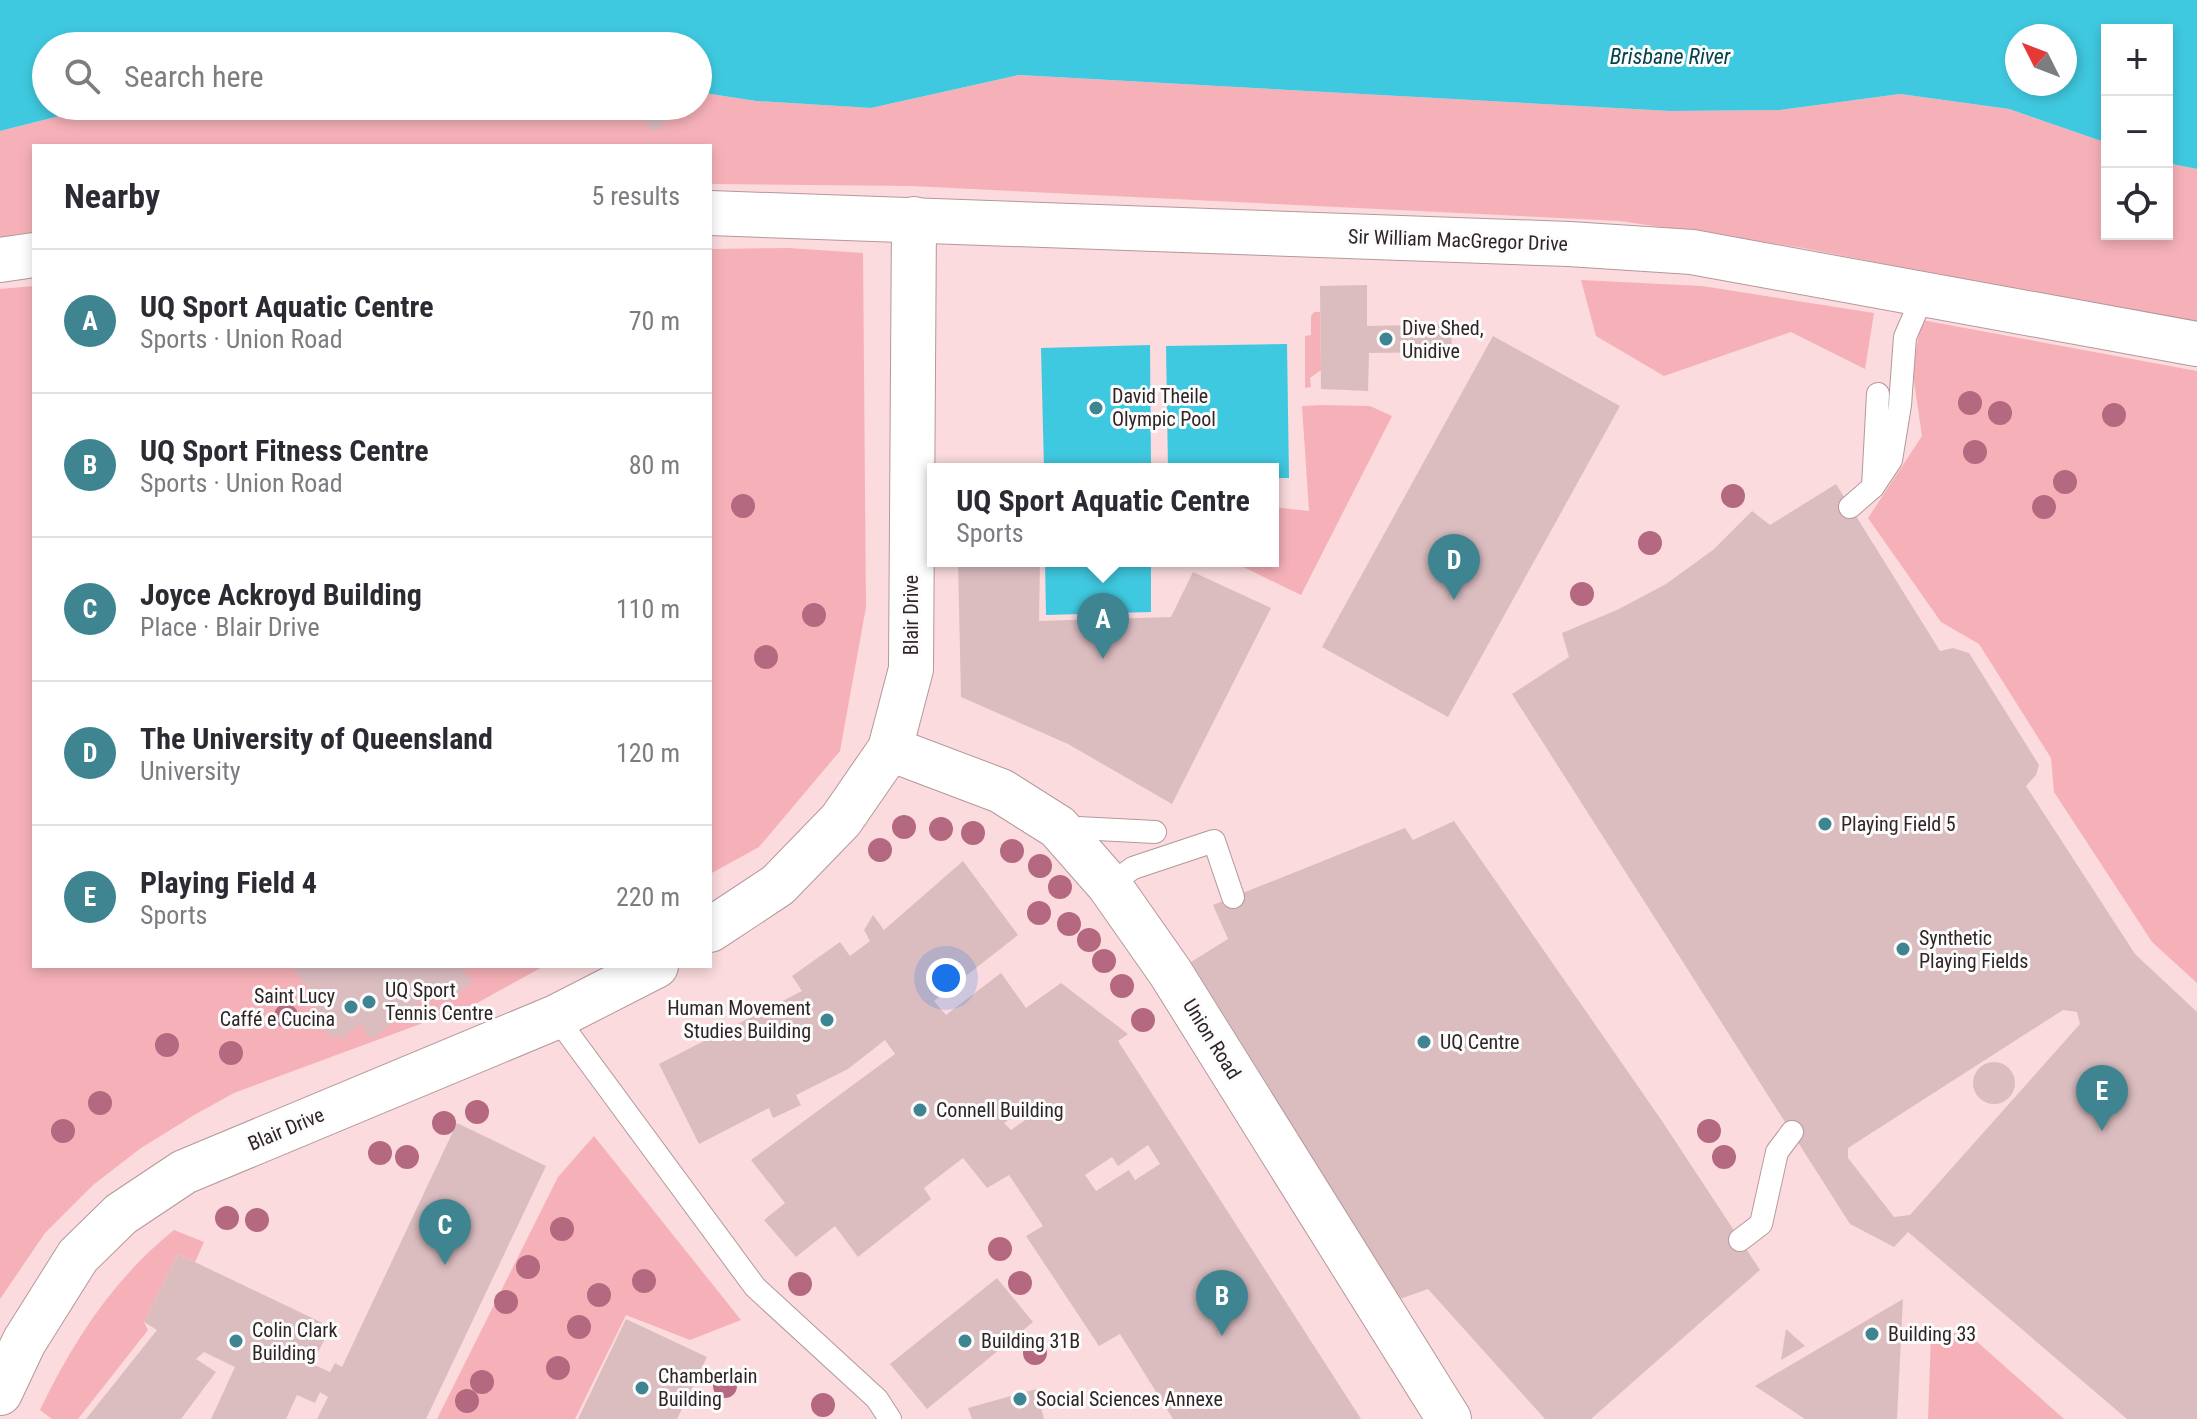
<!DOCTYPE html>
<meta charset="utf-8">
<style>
body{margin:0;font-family:"Roboto Condensed",sans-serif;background:#f7f7f7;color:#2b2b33}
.controls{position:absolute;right:24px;top:24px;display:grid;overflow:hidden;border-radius:0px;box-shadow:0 4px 12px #0003}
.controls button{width:72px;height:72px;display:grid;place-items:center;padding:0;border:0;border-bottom:2px solid #e1e1e2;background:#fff;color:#2b2b33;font:40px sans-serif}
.compass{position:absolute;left:2005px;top:24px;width:72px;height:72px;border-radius:50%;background:#fff;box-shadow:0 4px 12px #0003;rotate:312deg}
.you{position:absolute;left:946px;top:978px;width:28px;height:28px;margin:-20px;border:6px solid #fff;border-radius:50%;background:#1a73e8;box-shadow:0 0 0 12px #1a73e833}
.badge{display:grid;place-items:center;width:52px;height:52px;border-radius:50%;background:#3f8491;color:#fff;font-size:26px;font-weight:700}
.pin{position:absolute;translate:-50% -66px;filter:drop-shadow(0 2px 4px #0008)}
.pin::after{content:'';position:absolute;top:42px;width:28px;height:24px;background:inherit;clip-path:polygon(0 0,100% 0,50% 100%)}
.popup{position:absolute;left:927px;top:463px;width:352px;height:104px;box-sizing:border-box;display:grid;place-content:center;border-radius:0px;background:#fff;filter:drop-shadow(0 2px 6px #0005);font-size:26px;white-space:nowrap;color:#7c7c81}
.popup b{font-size:30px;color:#2b2b33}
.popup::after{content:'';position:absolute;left:50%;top:100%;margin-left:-16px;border:16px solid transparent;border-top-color:#fff}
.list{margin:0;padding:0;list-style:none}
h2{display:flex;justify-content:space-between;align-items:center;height:104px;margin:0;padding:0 32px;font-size:34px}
h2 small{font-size:26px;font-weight:400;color:#7c7c81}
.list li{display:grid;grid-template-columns:52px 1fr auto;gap:24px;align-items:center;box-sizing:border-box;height:144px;padding:0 32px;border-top:2px solid #e1e1e2}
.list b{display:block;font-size:30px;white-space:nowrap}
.list p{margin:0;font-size:26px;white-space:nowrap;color:#7c7c81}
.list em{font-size:26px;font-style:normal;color:#7c7c81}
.icon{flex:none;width:44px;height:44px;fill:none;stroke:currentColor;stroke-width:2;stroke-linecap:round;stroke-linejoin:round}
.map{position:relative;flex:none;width:2197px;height:1419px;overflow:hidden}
.search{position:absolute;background:#fff;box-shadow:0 4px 12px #0003;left:32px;top:32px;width:680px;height:88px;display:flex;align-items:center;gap:20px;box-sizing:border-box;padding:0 28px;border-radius:44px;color:#7c7c81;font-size:30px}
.panel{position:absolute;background:#fff;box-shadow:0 4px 12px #0003;left:32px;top:144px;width:680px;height:824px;border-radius:0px}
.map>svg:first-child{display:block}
.built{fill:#fbdbdd;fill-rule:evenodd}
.green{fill:#f6b1b8}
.water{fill:#3fc9e0;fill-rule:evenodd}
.building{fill:#dbbdc0;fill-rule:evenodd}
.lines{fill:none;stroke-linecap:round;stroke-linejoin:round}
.service-casing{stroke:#b5989b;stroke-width:24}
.minor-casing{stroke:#b5989b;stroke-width:46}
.service{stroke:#fff;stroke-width:22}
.minor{stroke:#fff;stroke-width:44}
.tree{fill:#b56980}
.poi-dot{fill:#3f8491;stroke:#fcfcfc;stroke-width:3}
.labels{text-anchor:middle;stroke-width:6;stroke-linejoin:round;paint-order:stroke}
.street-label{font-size:20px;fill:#302425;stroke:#fcfcfc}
.poi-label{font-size:20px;fill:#302425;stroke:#fcfcfc;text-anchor:start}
.water-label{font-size:22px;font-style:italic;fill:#04434d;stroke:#fcfcfc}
</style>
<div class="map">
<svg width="2197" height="1419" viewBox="0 0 2197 1419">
<rect width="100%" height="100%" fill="#fceaeb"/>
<!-- built -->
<path class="built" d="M1282,90l388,21 110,-1 327,33v91h60v-71l30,6v1250h-2197v-1288l99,-25h599v-14l58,9 115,7zM34,146h676v820h-676zM933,469h340v92h-340z"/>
<!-- green -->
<g class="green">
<path d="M1019,75l651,36 110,-1 120,-16 109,15 98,34v91h60v-71l30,6v156l-394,-77 -183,-27 -709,-35 -201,-2v-38h-676v91l-34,5v-111l95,-24 603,-1v-14l58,9 115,7z"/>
<path d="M788,248l75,5 3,354 -26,144 -81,96 -49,27v-625z"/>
<path d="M1581,280l121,6 172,27 -9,56 -74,-37 -127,44 -68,-40z"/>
<path d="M34,286v680h510l-67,37 -243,90 -38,21 -55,34 -48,37 -48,48 -45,66v-1010z"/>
<path d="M1314,312h6l1,58 -11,8 1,9 -6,1v-52l6,-1v-19z"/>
<path d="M1922,320l275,51v612l-45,-41 -98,-150 -3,-34 -72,-114 -38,-22 -73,-104 54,-82 -10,-68z"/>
<path d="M1321,405l49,1 22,10 -91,179 -70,-34h42v-54l36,4 -7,-105z"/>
<path d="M594,1136l147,184 -51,20 -64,-25 -51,104h-138l121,-242z"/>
<path d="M174,1230l30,12 -9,20 -17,-8 -34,68 4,8 -70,89h-26l-12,-9c33,-69 74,-132 134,-180z"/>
<path d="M1966,1332l98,87h-136l3,-84z"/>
</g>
<!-- water -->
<g class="water">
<path d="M0,0h2197v169l-30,-6v-133h-60v113l-98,-34 -109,-15 -120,16 -110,1 -651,-36 -148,33 -115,-7 -58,-9v-46l-78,-1 -574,1v60h53l-99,25zM2017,36h48v48h-48z"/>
<path d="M1287,344l2,134h-16v-9h-105l-2,-123z"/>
<path d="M1150,345l1,124h-107l-3,-121z"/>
<path d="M1045,561h106v51l-105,3z"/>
</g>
<!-- building -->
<g class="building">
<path d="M582,42l14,1 9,3h-36z"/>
<path d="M652,106l17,12 -14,14 -14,-14z"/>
<path d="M1367,285v41l84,-2 1,28 -83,1 -1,38 -47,-2 -1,-103z"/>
<path d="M1493,336l127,70 -172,311 -126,-70z"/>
<path d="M1836,484l104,167 13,-3 16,5 70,112 -3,10 -10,11 109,168 62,58v407h-70l-219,-187 -14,15 -44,-23 -338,-530 57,-37 -7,-24 55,-23 49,-26 47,-34 39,-39 18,14zM2063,1010l14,2 3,12 -170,191 -16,2 -46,-59v-10z"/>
<path d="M958,561h82l-1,60 132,-4 22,-45 78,36 -99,196 -104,-60 -107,-47z"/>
<path d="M1454,821l208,300 98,149 -169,149h-46l-117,-130 -28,10 -209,-337 37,-23 -15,-34 192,-77 8,12z"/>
<path d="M963,861l55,74 -84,66 12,14 55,-42 25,35 35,-25 67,51 -10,7 243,378h-188l-53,-85 -21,12 -73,-110 17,-10 -34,-51 -22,13 -24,-30 -39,30 7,11 -73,58 -23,-31 -39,31 -32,-37 21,-17 -34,-43 144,-106 -10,-14 -37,29 -52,26 5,10 -28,13 -4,-10 -70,36 -40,-80 143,-73 -10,-15 48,-34 10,14 20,-15 -6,-11 9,-15 11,15zM1039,1098l6,8 -34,24 -7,-7zM1148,1145l12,19 -25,16 -6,-10 -33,21 -11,-16 27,-18 6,9z"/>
<path d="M291,966h154l3,3 3,-3h8l14,16 -23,19 -11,-15 -67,53 -12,-15 -19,15 -3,-4 -5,4 -22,-27 10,-8z"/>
<circle cx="1994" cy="1083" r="21"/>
<path d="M457,1123l89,43 -120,253h-109l11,-22 -8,-5 -5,11 -18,-8 -11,24h-75l24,-52 -31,-15 -8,7 20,13 -35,47h-95l71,-89 -13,-8 34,-68 153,73 -19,37 18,8 5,-9 7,4z"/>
<path d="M997,1278l36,44 -106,87 -37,-45z"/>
<path d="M1903,1299l-6,120h-92l-50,-33z"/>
<path d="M626,1319l81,38 -30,62h-99z"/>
<path d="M1786,1329l19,17 -24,14z"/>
<path d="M1036,1389l8,30h-72l-4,-11z"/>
</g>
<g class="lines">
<!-- service casing -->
<g class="service-casing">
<g id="service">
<path d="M1873,487l5,-93"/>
<path d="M1850,507l23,-20 18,-27 9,-55 5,-68 19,-44"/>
<path d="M1059,827l96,5"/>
<path d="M1109,885l24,-17 81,-27 19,56"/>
<path d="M556,1017l199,270 122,112 13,20"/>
<path d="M1740,1240l21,-16 16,-72 15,-20"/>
</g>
</g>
<!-- minor casing -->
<g class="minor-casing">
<g id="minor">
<path d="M710,213l859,31 123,8 505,92"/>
<path d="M0,260l34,-5"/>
<path d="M890,749l111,42 57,36 51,58 61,87 279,447"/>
<path d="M710,930l68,-45 63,-65 49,-71 21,-80 3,-450"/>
<path d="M0,1393l24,-51 54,-86 43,-42 63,-42 372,-155 100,-51"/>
</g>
</g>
<!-- service -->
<use href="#service" class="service"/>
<!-- minor -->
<use href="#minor" class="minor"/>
</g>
<!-- trees -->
<g class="tree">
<circle cx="1970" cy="403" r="12"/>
<circle cx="2000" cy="413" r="12"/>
<circle cx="2114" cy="415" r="12"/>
<circle cx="1975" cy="452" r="12"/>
<circle cx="2065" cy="482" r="12"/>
<circle cx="1733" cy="496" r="12"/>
<circle cx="743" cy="506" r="12"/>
<circle cx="2044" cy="507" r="12"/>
<circle cx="1650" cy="543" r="12"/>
<circle cx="1582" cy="594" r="12"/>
<circle cx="814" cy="615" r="12"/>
<circle cx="766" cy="657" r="12"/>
<circle cx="904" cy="827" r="12"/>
<circle cx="941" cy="829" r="12"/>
<circle cx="973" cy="833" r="12"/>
<circle cx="880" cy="850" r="12"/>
<circle cx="1012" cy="851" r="12"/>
<circle cx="1040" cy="866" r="12"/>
<circle cx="1060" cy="887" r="12"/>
<circle cx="1039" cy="913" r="12"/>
<circle cx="1069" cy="924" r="12"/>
<circle cx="1089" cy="940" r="12"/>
<circle cx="1104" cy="961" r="12"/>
<circle cx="1122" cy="986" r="12"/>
<circle cx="286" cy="1016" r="12"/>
<circle cx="1143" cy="1020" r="12"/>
<circle cx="167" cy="1045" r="12"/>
<circle cx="231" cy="1053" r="12"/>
<circle cx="100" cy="1103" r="12"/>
<circle cx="477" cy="1112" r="12"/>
<circle cx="444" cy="1123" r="12"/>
<circle cx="63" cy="1131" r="12"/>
<circle cx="1709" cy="1131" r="12"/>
<circle cx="380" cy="1153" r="12"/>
<circle cx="407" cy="1157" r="12"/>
<circle cx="1724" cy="1157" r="12"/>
<circle cx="227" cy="1218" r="12"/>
<circle cx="257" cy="1220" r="12"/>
<circle cx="562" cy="1229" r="12"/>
<circle cx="1000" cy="1249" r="12"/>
<circle cx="528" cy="1267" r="12"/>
<circle cx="644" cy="1281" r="12"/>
<circle cx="1020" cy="1283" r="12"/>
<circle cx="800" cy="1284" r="12"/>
<circle cx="599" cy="1295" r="12"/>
<circle cx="506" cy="1302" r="12"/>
<circle cx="579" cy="1327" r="12"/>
<circle cx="1035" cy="1353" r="12"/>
<circle cx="558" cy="1368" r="12"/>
<circle cx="482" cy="1382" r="12"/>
<circle cx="725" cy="1386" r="12"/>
<circle cx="467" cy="1401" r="12"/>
<circle cx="823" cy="1405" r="12"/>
</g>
<!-- markers -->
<g class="poi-dot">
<circle cx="1386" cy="339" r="8"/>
<circle cx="1096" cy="408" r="8"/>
<circle cx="1825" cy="824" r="8"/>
<circle cx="1903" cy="949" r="8"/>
<circle cx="369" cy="1002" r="8"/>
<circle cx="351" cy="1007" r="8"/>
<circle cx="827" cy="1020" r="8"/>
<circle cx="1424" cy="1042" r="8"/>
<circle cx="920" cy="1110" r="8"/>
<circle cx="1872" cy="1334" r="8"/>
<circle cx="236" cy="1341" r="8"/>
<circle cx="965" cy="1341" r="8"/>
<circle cx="642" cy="1388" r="8"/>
<circle cx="1020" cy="1399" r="8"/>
</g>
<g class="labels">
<!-- street labels -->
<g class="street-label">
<text transform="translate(1458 240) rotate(2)" y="7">Sir William MacGregor Drive</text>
<text transform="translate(911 615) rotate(-90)" y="7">Blair Drive</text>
<text transform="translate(1212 1039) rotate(58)" y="7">Union Road</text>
<text transform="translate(286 1129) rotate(-23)" y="7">Blair Drive</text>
</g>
<!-- poi labels -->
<g class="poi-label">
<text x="1402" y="335">Dive Shed,<tspan x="1402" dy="23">Unidive</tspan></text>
<text x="1112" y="403">David Theile<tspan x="1112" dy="23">Olympic Pool</tspan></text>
<text x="1841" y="831">Playing Field 5</text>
<text x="1919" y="945">Synthetic<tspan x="1919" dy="23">Playing Fields</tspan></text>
<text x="385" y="997">UQ Sport<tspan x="385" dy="23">Tennis Centre</tspan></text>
<text x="335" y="1003" text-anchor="end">Saint Lucy<tspan x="335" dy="23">Caffé e Cucina</tspan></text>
<text x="811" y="1015" text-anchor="end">Human Movement<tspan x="811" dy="23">Studies Building</tspan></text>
<text x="1440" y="1049">UQ Centre</text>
<text x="936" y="1117">Connell Building</text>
<text x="252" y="1337">Colin Clark<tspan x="252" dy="23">Building</tspan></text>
<text x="1888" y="1341">Building 33</text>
<text x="981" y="1348">Building 31B</text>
<text x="658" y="1383">Chamberlain<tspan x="658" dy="23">Building</tspan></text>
<text x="1036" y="1406">Social Sciences Annexe</text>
</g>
<!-- water labels -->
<g class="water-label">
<text x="1670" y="64">Brisbane River</text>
</g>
</g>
</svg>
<div class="controls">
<button>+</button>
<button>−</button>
<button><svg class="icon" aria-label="locate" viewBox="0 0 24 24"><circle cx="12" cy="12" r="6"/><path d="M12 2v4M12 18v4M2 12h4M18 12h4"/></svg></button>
</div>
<svg class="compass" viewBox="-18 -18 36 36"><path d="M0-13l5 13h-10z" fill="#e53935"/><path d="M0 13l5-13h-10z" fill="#7c7c81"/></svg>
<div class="you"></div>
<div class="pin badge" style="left:1103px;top:659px">A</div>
<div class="popup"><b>UQ Sport Aquatic Centre</b>Sports</div>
<div class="pin badge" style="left:1222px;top:1336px">B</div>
<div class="pin badge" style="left:445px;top:1265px">C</div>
<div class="pin badge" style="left:1454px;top:600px">D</div>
<div class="pin badge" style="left:2102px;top:1131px">E</div>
<div class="search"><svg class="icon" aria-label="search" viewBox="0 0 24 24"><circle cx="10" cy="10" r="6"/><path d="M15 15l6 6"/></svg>Search here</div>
<section class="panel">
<h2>Nearby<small>5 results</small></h2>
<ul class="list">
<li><span class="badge">A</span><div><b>UQ Sport Aquatic Centre</b><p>Sports · Union Road</p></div><em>70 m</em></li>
<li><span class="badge">B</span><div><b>UQ Sport Fitness Centre</b><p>Sports · Union Road</p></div><em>80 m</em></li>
<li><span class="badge">C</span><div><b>Joyce Ackroyd Building</b><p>Place · Blair Drive</p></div><em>110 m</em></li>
<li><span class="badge">D</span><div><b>The University of Queensland</b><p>University</p></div><em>120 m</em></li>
<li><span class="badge">E</span><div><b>Playing Field 4</b><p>Sports</p></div><em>220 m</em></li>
</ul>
</section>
</div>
